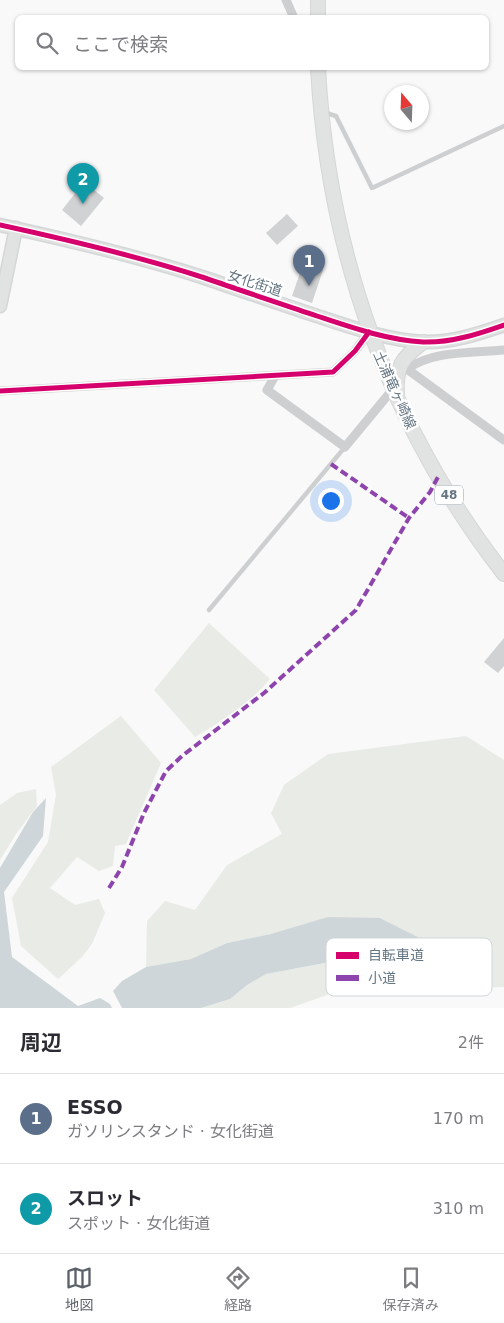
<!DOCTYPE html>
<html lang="ja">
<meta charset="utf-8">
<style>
body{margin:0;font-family:"DejaVu Sans","Noto Sans JP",sans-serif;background:#f7f7f7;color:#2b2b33}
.compass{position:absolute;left:384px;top:85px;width:45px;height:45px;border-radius:50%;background:#fff;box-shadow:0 1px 4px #0004;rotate:341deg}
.you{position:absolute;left:330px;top:500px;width:18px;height:18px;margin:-12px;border:4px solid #fff;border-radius:50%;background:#1a73e8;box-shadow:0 0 0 8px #1a73e833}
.badge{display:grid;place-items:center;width:32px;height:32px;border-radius:50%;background:#5c6169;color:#fff;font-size:16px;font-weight:700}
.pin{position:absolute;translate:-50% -41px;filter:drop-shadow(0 1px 2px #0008)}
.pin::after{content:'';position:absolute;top:26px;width:18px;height:15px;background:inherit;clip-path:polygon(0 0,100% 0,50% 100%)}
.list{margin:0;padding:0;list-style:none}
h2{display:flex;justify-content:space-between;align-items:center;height:65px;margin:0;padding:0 20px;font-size:21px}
h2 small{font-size:16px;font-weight:400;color:#7c7c81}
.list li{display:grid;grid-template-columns:32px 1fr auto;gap:15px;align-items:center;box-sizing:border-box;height:90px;padding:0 20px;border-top:1px solid #e1e1e2}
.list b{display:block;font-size:19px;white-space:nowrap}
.list p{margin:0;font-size:16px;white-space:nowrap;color:#7c7c81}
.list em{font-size:16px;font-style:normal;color:#7c7c81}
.icon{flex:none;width:28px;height:28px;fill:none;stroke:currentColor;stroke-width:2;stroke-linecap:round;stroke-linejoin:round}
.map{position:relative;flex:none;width:504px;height:1008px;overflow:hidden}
.search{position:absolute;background:#fff;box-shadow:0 1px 4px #0004;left:15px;right:15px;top:15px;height:55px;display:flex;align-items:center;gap:12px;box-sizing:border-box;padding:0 18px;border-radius:8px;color:#7c7c81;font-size:19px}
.sheet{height:245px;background:#fff}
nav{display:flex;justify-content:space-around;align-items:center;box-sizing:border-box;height:70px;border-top:1px solid #e1e1e2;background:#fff;font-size:14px;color:#7c7c81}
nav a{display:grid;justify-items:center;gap:2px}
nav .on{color:#5c6169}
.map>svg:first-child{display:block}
.green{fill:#e8ebe6}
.water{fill:#ced6d9}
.building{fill:#d0d2d3}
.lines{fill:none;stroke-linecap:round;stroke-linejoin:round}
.secondary-casing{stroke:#d5d6d7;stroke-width:15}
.primary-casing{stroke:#d5d6d7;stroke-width:16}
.lane{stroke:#cecfd0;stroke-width:4.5}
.street{stroke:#cecfd0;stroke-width:9}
.secondary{stroke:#e1e2e2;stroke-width:12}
.primary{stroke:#e1e2e2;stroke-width:14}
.quiet{stroke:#8e44ad;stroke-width:4;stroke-dasharray:8 4;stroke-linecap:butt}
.cycleway-casing{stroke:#fff;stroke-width:8}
.cycleway{stroke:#d6006c;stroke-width:5}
.labels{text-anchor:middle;stroke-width:5;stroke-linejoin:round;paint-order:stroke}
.shield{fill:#fff;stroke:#939fa8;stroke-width:1}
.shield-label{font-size:12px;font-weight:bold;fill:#657683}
.street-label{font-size:14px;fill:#657683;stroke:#fff}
.key{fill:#fff;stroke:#d1d6da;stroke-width:1}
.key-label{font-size:14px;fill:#657683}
</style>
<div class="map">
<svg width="504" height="1008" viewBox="0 0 504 1008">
<rect width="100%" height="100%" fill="#f9f9f9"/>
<!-- green -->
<g class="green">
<path d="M209,623l61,56c-19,23 -50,43 -75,58l-41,-47z"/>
<path d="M121,716l40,47 -35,81 -11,2 -2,20 -14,5 -22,-14 -27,31 25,17 24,-6 6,14 -13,31 -10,13 -24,22 -37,-33 -9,-48 36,-56 8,-47 -5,-28z"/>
<path d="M466,736l38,24v227l-174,7 -40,14h-89l29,-9 17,-14 19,-11 64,-12 43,1 34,6 26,2 28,-9 -19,-13 -62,-31 -109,16 -44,9 -36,16 -45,8 1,-46 18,-20 30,9 32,-45 55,-31 -11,-21 13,-28 44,-31z"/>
<path d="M36,789l1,17 -21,28 -16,26v-55l17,-12z"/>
</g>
<!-- water -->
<g class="water">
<path d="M46,798l-3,38 -39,56 8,65 66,49 22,-8 10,6 2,4h-112v-140l33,-56z"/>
<path d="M328,917l52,1 62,31 19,13 1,3 -29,6 -26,-2 -34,-6 -43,-1 -64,12 -19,11 -17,14 -29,9h-79l-9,-17 9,-10 24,-14 45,-8 36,-16 44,-9z"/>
</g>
<!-- building -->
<g class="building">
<path d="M84,182l20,16 -23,28 -19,-16z"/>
<path d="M287,214l11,12 -21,19 -11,-12z"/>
<path d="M303,264l20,6 -11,33 -20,-7z"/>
<path d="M504,638v28l-6,7 -14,-11z"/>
</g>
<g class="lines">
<!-- secondary casing -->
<g class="secondary-casing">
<g id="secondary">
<path d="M0,225c69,15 138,31 205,53 37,13 74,25 112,38 33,11 70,24 106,26 28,1 55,-8 81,-17"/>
<path d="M0,306l16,-78"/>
</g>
</g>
<!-- primary casing -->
<g class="primary-casing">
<g id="primary">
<path d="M318,0v18"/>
<path d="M318,68c10,185 71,358 186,506"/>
<path d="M397,393c-2,-26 6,-36 26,-51"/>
</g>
</g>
<!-- lane -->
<g class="lane">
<path d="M323,112l13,4 36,72 132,-62"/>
<path d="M209,610l136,-163"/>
</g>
<!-- street -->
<g class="street">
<path d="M286,0l8,18"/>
<path d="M504,350c-31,3 -70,0 -97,19l97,71"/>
<path d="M275,376l-8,14 78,57 48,-58"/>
<path d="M0,391l333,-19 22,-21 14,-19"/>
</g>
<!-- secondary -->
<use href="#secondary" class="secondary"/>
<!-- primary -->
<use href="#primary" class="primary"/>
<!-- quiet -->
<g class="quiet">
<path d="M331,464l78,54"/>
<path d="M109,888l13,-21 22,-54 22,-42 16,-15 82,-63 92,-83 53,-92 21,-26 8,-15"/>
</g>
<!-- cycleway casing -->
<g class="cycleway-casing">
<g id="cycleway">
<path d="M0,225c69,15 138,31 205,53 37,13 74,25 112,38 33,11 70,24 106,26 28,1 55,-8 81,-17"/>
<path d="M0,391l333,-19 22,-21 14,-19"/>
</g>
</g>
<!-- cycleway -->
<use href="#cycleway" class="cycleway"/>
</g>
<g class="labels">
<!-- shield labels -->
<rect class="shield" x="435" y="485.5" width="28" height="19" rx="4"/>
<g class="shield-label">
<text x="449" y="499">48</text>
</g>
<!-- street labels -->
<g class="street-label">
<text transform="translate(255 283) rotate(18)" y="5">女化街道</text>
<text transform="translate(395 390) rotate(66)" y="5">土浦竜ヶ崎線</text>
</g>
</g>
<!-- legend -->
<rect x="326" y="938" width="166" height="58" rx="8" class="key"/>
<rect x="336" y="952" width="23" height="7" fill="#d6006c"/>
<rect x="336" y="975" width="23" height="6" fill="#8e44ad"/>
<g class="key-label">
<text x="368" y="960">自転車道</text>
<text x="368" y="983">小道</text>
</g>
</svg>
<svg class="compass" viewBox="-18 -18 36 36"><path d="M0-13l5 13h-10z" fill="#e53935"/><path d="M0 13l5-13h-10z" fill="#7c7c81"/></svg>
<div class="you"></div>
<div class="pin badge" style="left:309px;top:286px;background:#5c6f8a">1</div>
<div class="pin badge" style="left:83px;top:204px;background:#0f9aa8">2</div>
<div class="search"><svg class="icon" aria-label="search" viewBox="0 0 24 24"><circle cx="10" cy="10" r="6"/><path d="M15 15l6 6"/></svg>ここで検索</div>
</div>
<section class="sheet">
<h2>周辺<small>2件</small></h2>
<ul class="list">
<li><span class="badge" style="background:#5c6f8a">1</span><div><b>ESSO</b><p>ガソリンスタンド · 女化街道</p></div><em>170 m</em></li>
<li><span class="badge" style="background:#0f9aa8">2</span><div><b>スロット</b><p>スポット · 女化街道</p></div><em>310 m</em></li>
</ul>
</section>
<nav>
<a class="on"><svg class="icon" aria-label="map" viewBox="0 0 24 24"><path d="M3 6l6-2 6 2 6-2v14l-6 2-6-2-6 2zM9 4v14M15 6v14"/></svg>地図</a>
<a><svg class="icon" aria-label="directions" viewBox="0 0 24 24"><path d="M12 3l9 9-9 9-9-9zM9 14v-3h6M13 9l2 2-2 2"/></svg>経路</a>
<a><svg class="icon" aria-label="saved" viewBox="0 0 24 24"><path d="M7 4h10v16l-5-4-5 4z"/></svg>保存済み</a>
</nav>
